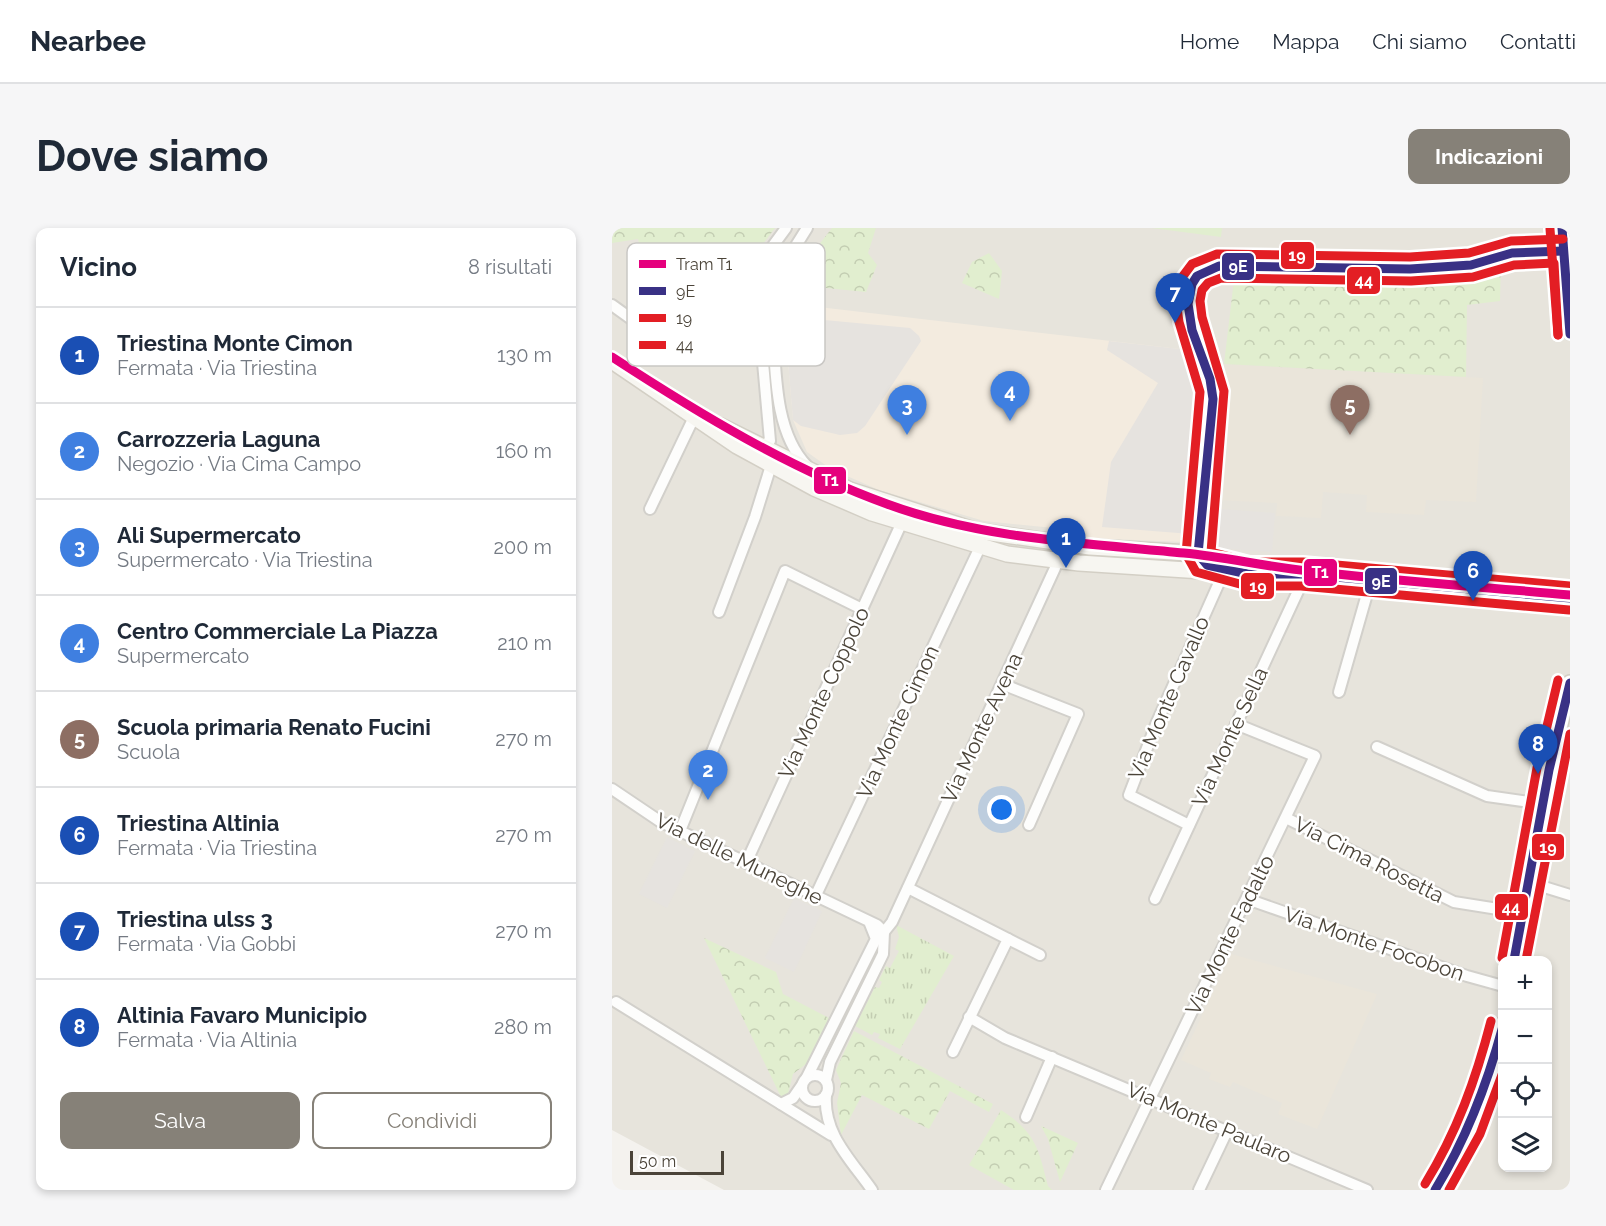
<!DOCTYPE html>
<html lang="it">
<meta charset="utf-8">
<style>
body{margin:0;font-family:Raleway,sans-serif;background:#f6f6f7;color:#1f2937}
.controls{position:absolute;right:18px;bottom:18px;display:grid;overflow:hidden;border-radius:12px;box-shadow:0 3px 9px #0003}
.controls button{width:54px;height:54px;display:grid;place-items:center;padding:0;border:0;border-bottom:2px solid #e0e1e3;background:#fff;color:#1f2937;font:30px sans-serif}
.scale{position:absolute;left:18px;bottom:15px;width:94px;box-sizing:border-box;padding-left:6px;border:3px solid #4b4439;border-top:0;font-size:16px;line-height:21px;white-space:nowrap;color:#4b4439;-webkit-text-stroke:4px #fff;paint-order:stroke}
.you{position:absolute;left:390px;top:582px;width:21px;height:21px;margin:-15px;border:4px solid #fff;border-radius:50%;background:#1a73e8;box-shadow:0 0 0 9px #1a73e833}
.badge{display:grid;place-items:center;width:39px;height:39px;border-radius:50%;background:#868178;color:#fff;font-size:20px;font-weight:700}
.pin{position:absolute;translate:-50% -50px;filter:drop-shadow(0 2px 3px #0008)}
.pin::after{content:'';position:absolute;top:32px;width:21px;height:18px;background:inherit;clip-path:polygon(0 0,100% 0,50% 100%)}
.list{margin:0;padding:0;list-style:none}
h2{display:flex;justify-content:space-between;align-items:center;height:78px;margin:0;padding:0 24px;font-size:26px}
h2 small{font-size:20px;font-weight:400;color:#747a83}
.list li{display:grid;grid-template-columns:39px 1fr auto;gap:18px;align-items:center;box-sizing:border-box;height:96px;padding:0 24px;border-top:2px solid #e0e1e3}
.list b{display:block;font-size:22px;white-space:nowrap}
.list p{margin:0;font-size:20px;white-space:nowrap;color:#747a83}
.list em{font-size:20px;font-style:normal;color:#747a83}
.actions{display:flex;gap:12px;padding:18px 24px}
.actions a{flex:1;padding:14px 0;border:2px solid #868178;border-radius:12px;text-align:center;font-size:21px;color:#868178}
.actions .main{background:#868178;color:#fff}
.icon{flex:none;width:33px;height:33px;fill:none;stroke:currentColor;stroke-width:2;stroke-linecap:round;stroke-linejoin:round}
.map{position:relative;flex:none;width:958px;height:962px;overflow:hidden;border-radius:12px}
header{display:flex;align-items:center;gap:36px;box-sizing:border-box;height:84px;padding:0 30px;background:#fff;border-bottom:2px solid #e0e1e3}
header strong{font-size:28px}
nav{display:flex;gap:33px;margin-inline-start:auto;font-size:21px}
.intro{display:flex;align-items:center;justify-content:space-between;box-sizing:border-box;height:144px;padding:0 36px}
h1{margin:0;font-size:42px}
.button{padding:15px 27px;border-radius:12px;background:#868178;color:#fff;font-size:21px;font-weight:700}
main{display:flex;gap:36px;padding:0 36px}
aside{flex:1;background:#fff;border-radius:12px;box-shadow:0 3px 9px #0003}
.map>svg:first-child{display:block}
.residential{fill:#e7e4dc;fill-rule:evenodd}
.commercial{fill:#f3ebdf}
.education{fill:#eae5da}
.grass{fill:url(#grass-tufts)}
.forest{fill:url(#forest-crowns)}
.garden{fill:#e1eecf}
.parking{fill:#e6e3df}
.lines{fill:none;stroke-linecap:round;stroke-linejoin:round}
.street-casing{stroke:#d2d0cb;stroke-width:14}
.secondary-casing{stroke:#d3cfc5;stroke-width:18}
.street{stroke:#fdfdfc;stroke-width:10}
.secondary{stroke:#f7f6f1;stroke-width:15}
.bus-1-casing{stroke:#fff;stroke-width:14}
.bus-2-casing{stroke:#fff;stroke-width:14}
.bus-3-casing{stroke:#fff;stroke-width:14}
.bus-1{stroke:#393185;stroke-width:9}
.bus-2{stroke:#e31e24;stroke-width:9}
.bus-3{stroke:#e31e24;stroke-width:9}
.tram-1-casing{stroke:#fff;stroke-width:14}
.tram-1{stroke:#e5007d;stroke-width:9}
.labels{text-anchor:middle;stroke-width:5;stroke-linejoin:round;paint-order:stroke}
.street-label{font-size:21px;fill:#4b4439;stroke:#fff}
.key{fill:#fff;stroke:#c9c7c4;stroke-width:1.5}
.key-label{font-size:16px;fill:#4b4439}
.line-badge{stroke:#fff;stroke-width:2}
.badge-label{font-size:16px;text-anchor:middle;font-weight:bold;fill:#fff}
</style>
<header>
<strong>Nearbee</strong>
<nav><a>Home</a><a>Mappa</a><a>Chi siamo</a><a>Contatti</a></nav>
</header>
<div class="intro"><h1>Dove siamo</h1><a class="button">Indicazioni</a></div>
<main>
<aside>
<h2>Vicino<small>8 risultati</small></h2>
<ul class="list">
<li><span class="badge" style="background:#1a4fb4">1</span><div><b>Triestina Monte Cimon</b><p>Fermata · Via Triestina</p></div><em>130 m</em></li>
<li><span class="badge" style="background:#3f7fe0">2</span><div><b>Carrozzeria Laguna</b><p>Negozio · Via Cima Campo</p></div><em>160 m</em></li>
<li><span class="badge" style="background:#3f7fe0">3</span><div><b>Ali Supermercato</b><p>Supermercato · Via Triestina</p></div><em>200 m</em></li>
<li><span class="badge" style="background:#3f7fe0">4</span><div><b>Centro Commerciale La Piazza</b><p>Supermercato</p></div><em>210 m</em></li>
<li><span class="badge" style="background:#8d6e63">5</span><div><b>Scuola primaria Renato Fucini</b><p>Scuola</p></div><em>270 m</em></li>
<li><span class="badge" style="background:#1a4fb4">6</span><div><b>Triestina Altinia</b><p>Fermata · Via Triestina</p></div><em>270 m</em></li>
<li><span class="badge" style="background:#1a4fb4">7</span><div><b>Triestina ulss 3</b><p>Fermata · Via Gobbi</p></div><em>270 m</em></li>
<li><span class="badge" style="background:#1a4fb4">8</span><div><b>Altinia Favaro Municipio</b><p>Fermata · Via Altinia</p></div><em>280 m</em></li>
</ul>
<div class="actions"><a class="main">Salva</a><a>Condividi</a></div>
</aside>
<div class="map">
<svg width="958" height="962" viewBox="0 0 958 962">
<defs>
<pattern id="grass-tufts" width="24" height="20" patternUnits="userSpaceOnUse" patternTransform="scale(1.5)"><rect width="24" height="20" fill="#e1eecf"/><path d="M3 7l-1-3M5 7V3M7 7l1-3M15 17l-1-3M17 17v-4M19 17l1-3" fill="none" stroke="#c3cdb2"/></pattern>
<pattern id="forest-crowns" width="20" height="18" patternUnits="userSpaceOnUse" patternTransform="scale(1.5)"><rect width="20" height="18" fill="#e1eecf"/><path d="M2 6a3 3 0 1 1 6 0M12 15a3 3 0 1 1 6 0" fill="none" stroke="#c3cdb2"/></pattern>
</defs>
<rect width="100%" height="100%" fill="#f4f2ee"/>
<!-- residential -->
<path class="residential" d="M0,0h958v962h-846l-112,-60zM891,732h45v208h-45z"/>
<!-- commercial -->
<path class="commercial" d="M181,76l387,45 17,34 4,20 -10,136 -7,3 -99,-4 -1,-7 -100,-10 -105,-31 -48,-21 -24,-17 -14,-32 -6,-70z"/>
<!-- education -->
<g class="education">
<path d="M612,136l259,14 -7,124 -50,-2 -2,15 -58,-3 1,-17 -44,-3 -2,26 -45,-2 1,-13 -61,-3z"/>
<path d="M619,726l146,40 -60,135 -39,-15 4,-11 -49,-21 -3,5 -21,-8 2,-6 -30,-13z"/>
</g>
<!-- grass -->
<path class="grass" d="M284,697l58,31 -54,93 -22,-11 2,-4 -6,-2 -2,3 -17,-9 20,-39 4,1 3,-6 -3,-2 7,-14 4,2 9,-17 -4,-2 4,-12z"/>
<!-- forest -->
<g class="forest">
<path d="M0,0h163l-28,37 -106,-14 -3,-12 -26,4z"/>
<path d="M220,0h44l-8,25 9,12 -11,27 -60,-6 5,-31z"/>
<path d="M377,25l13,18 -3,28 -37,-16 10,-21z"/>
<path d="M889,33l-1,40 -33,4 -1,72 -242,-13 11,-93h240z"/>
<path d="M92,710l72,34 7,22 46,24 -23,46 -13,10 -5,20 -7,3z"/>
<path d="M242,803l139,73 -4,8 -39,-21 -21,38 -67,-34 -21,40 -4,-32 4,-20 -5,-13z"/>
<path d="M389,882c35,23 37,37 47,76l4,4h-38l-45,-25z"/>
<path d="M429,898l37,17 -18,39 -12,-43z"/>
</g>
<!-- garden -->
<path class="garden" d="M540,0h70l-1,9z"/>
<!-- parking -->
<g class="parking">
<path d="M180,89l118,11 9,8 2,5 -56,85 -8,7 -17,2 -39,-9 -8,-6 -6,-70z"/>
<path d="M497,113l71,8 17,34 4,20 -10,131 -89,-7 9,-65 47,-79 -51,-33z"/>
<path d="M608,281l55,4 -3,39 -56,-4z"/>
<path d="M55,609l28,14 -28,57 -28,-14z"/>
<path d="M182,670l28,13 -28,61 -29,-14z"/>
</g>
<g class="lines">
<!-- street casing -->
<g class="street-casing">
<g id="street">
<path d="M130,60l44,-60"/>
<path d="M162,75l8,-14 10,-37 15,-24"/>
<path d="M0,77l61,44 37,-49h24"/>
<path d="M160,87c4,48 0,115 35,151"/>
<path d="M142,98l13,-5 7,-13c-2,-39 -57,-21 -35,12l15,6 7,14 9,101 -8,5"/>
<path d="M38,281l46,-96"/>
<path d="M586,326l15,-149 -3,-27 -15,-37 -7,-42 6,-21 9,-8 16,-4 191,3 61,-4 41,-12 51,-2 4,14 3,69"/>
<path d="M107,384l36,-95 18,-58"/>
<path d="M390,456l76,30 -49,111"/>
<path d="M727,464l32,-112"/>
<path d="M765,519l110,49 56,8"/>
<path d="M0,561l49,33 216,103 7,7 -1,22 -53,108 -4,18"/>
<path d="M674,590l168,84 69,11"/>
<path d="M577,597l-60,-30 28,-73 61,-137 1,-13"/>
<path d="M68,603l105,-260 77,38"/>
<path d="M134,635l156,-341"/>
<path d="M916,654l42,13"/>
<path d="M296,660l100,51 -55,113"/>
<path d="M203,669l165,-350"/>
<path d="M543,671l144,-310 3,-15"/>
<path d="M635,671l220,77 36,10"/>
<path d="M272,704l8,-10 163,-354"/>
<path d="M396,711l32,16"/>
<path d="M4,774l215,133"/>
<path d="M357,789l36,21 362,152"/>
<circle cx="203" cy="860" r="13"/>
<path d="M195,849l69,-138 -6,-15"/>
<path d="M214,867c-3,39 25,65 46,95"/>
<path d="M169,876l12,-6 9,-13"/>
<path d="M414,889l26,-60"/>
<path d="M494,962l209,-434 -79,-32"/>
<path d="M587,962l28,-59"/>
</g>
</g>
<!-- secondary casing -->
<g class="secondary-casing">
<g id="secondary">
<path d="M950,0l1,23"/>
<path d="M0,133l125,85 77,42 58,25 135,41 72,9 169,11h54l268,24"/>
<path d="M109,198l129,64 127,41 113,16 99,6 80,15"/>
<path d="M902,732l35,-190 21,-87"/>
<path d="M823,962c38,-58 51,-99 68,-166"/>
</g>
</g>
<!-- street -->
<use href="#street" class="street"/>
<!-- secondary -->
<use href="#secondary" class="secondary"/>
<!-- bus-1 casing -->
<g class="bus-1-casing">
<g id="bus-1">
<path d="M950,0l8,106"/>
<path d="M586,326l15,-155 -3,-20 -18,-49 -4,-26 4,-20 5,-8 22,-10 191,3 61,-4 41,-12 51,-2"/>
<path d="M586,326l9,11 41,9h54l268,24"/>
<path d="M902,732l35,-190 21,-87"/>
<path d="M823,962c32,-52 52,-105 68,-164"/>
</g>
</g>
<!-- bus-2 casing -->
<g class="bus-2-casing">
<g id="bus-2">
<path d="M938,1l8,106"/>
<path d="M951,11l-52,2 -42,12 -59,4 -193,-3 -25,10 -12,16 -4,20 3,22 21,70 -14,162 10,18 51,14h54l268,24"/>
<path d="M914,732l44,-226"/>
<path d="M837,962l31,-56 23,-62"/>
</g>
</g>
<!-- bus-3 casing -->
<g class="bus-3-casing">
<g id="bus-3">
<path d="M946,107l-4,-72 -40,2 -41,12 -62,4 -190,-3 -13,5 -6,7 -2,11 2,16 22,74 -13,161 39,10h53l267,24"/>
<path d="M890,730l35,-190 21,-88"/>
<path d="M813,956c32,-52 51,-105 66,-163"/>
</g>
</g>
<!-- bus-1 -->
<use href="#bus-1" class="bus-1"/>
<!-- bus-2 -->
<use href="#bus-2" class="bus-2"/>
<!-- bus-3 -->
<use href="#bus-3" class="bus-3"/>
<!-- tram-1 casing -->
<g class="tram-1-casing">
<path id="tram-1" d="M0,129c86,56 178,112 275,147 95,35 197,39 297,49 42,4 83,14 125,18 87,10 174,16 261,24"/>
</g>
<!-- tram-1 -->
<use href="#tram-1" class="tram-1"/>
</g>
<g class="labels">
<!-- street labels -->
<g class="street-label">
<text transform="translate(212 465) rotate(-65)" y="7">Via Monte Coppolo</text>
<text transform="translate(557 470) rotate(-67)" y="7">Via Monte Cavallo</text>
<text transform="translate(286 494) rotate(-65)" y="7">Via Monte Cimon</text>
<text transform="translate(370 500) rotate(-65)" y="7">Via Monte Avena</text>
<text transform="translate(618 509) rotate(-65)" y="7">Via Monte Sella</text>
<text transform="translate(127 631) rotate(26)" y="7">Via delle Muneghe</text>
<text transform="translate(757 632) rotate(27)" y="7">Via Cima Rosetta</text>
<text transform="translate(618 707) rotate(-64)" y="7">Via Monte Fadalto</text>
<text transform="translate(762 716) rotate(19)" y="7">Via Monte Focobon</text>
<text transform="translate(597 895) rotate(23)" y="7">Via Monte Paularo</text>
</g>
</g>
<!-- legend -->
<rect x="15" y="15" width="198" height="123" rx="9" class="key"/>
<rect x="27" y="32" width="27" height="8" fill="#e5007d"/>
<rect x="27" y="59" width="27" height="8" fill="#393185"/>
<rect x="27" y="86" width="27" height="8" fill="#e31e24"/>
<rect x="27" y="113" width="27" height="8" fill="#e31e24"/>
<g class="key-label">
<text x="64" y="42">Tram T1</text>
<text x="64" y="69">9E</text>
<text x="64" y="96">19</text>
<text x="64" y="123">44</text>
</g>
<g class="line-badge">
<rect x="668" y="13" width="35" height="29" rx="6" fill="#e31e24"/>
<rect x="609" y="24" width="34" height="29" rx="6" fill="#393185"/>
<rect x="734" y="38" width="35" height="29" rx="6" fill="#e31e24"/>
<rect x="201" y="238" width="34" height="29" rx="6" fill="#e5007d"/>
<rect x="691" y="330" width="35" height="29" rx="6" fill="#e5007d"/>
<rect x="752" y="339" width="34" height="28" rx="6" fill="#393185"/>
<rect x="628" y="344" width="35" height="28" rx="6" fill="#e31e24"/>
<rect x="919" y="605" width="34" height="28" rx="6" fill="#e31e24"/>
<rect x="882" y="665" width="35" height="28" rx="6" fill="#e31e24"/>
</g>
<g class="badge-label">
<text x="685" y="33">19</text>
<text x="626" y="44">9E</text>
<text x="752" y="58">44</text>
<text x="218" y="258">T1</text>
<text x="708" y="350">T1</text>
<text x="769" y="359">9E</text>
<text x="646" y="364">19</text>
<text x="936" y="625">19</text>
<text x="899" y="685">44</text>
</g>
</svg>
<div class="controls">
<button>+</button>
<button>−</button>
<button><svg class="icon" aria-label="locate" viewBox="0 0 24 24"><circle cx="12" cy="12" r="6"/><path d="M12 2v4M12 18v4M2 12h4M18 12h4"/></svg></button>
<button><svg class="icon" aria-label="layers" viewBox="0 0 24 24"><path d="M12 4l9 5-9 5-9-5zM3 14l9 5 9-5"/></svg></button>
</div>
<div class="scale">50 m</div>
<div class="you"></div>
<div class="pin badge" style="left:454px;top:340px;background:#1a4fb4">1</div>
<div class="pin badge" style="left:96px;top:572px;background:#3f7fe0">2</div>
<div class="pin badge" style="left:295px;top:207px;background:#3f7fe0">3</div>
<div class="pin badge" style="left:398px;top:193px;background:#3f7fe0">4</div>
<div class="pin badge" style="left:738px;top:207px;background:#8d6e63">5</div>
<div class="pin badge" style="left:861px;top:373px;background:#1a4fb4">6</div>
<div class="pin badge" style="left:563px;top:95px;background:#1a4fb4">7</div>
<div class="pin badge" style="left:926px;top:546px;background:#1a4fb4">8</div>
</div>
</main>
